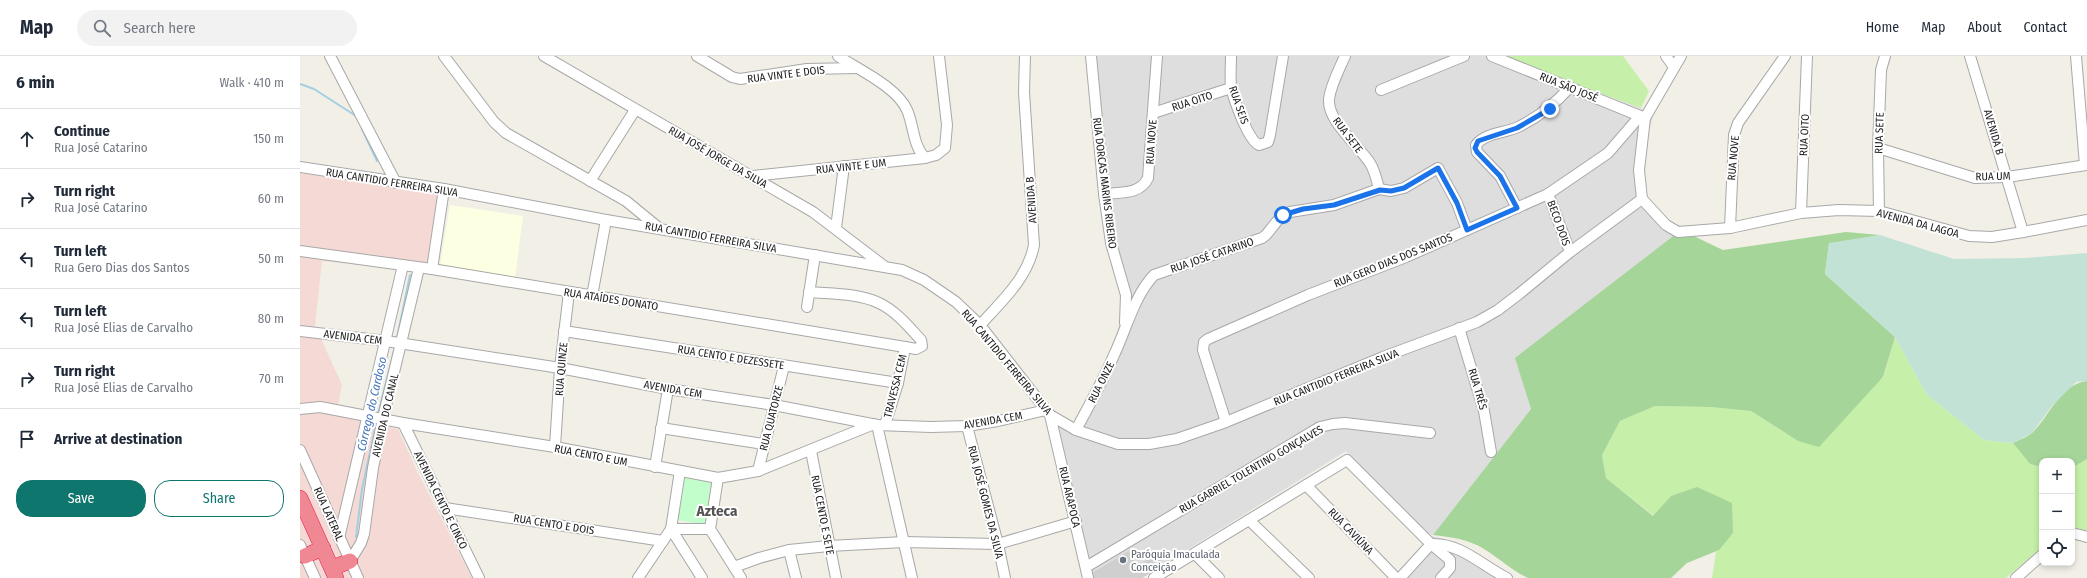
<!DOCTYPE html>
<meta charset="utf-8">
<style>
body{margin:0;font-family:"Fira Sans Condensed",sans-serif;background:#f2f2f3;color:#1f2937}
.controls{position:absolute;right:12px;bottom:12px;display:grid;overflow:hidden;border-radius:8px;box-shadow:0 2px 6px #0003}
.controls button{width:36px;height:36px;display:grid;place-items:center;padding:0;border:0;border-bottom:1px solid #e0e1e3;background:#fff;color:#1f2937;font:20px sans-serif}
.stop{position:absolute;width:12px;height:12px;margin:-9px;border:3px solid #1a73e8;border-radius:50%;background:#fff}
.stop.end{background:#1a73e8;border-color:#fff;box-shadow:0 1px 4px #0008}
.list{margin:0;padding:0;list-style:none}
h2{display:flex;justify-content:space-between;align-items:center;height:52px;margin:0;padding:0 16px;font-size:17px}
h2 small{font-size:13px;font-weight:400;color:#747a83}
.list li{display:grid;grid-template-columns:26px 1fr auto;gap:12px;align-items:center;box-sizing:border-box;height:60px;padding:0 16px;border-top:1px solid #e0e1e3}
.list b{display:block;font-size:15px;white-space:nowrap}
.list p{margin:0;font-size:13px;white-space:nowrap;color:#747a83}
.list em{font-size:13px;font-style:normal;color:#747a83}
.actions{display:flex;gap:8px;padding:12px 16px}
.actions a{flex:1;padding:9px 0;border:1px solid #0f766e;border-radius:16px;text-align:center;font-size:14px;color:#0f766e}
.actions .main{background:#0f766e;color:#fff}
.icon{flex:none;width:22px;height:22px;fill:none;stroke:currentColor;stroke-width:2;stroke-linecap:round;stroke-linejoin:round}
.map{position:relative;flex:none;width:1787px;height:522px;overflow:hidden}
header{display:flex;align-items:center;gap:24px;box-sizing:border-box;height:56px;padding:0 20px;background:#fff;border-bottom:1px solid #e0e1e3}
header strong{font-size:19px}
nav{display:flex;gap:22px;margin-inline-start:auto;font-size:14px}
.search{width:280px;height:36px;background:#f2f2f3;display:flex;align-items:center;gap:10px;box-sizing:border-box;padding:0 14px;border-radius:22px;color:#747a83;font-size:15px}
main{display:flex}
aside{flex:1;background:#fff}
.map>svg:first-child{display:block}
.residential{fill:#dfdede}
.commercial{fill:#f4d9d5}
.education{fill:#fdffe2}
.religious{fill:#cfcfcf}
.grass{fill:#c6f0a9}
.forest{fill:#a5d598}
.wetland{fill:#c2e2d6}
.park{fill:#c1fecb}
.lines{fill:none;stroke-linecap:round;stroke-linejoin:round}
.stream{stroke:#a3cfe3;stroke-width:2}
.minor-casing{stroke:#a8a8a8;stroke-width:12}
.highway-casing{stroke:#ec184f;stroke-width:16}
.minor{stroke:#fff;stroke-width:10}
.highway{stroke:#ef8893;stroke-width:15}
.route{stroke:#1a73e8;stroke-width:5}
.worship-dot{fill:#6b7280;stroke:#fff;stroke-width:1.5}
.labels{text-anchor:middle;stroke-width:4;stroke-linejoin:round;paint-order:stroke}
.street-label{font-size:11px;fill:#212121;stroke:#fff}
.worship-label{font-size:11px;fill:#5b616d;stroke:#fff;text-anchor:start}
.water-label{font-size:12px;font-style:italic;fill:#4375bb;stroke:#fff}
.district-label{font-size:15px;font-weight:bold;fill:#545454;stroke:#fff}
</style>
<header>
<strong>Map</strong>
<div class="search"><svg class="icon" aria-label="search" viewBox="0 0 24 24"><circle cx="10" cy="10" r="6"/><path d="M15 15l6 6"/></svg>Search here</div>
<nav><a>Home</a><a>Map</a><a>About</a><a>Contact</a></nav>
</header>
<main>
<aside>
<h2>6 min<small>Walk · 410 m</small></h2>
<ul class="list">
<li><svg class="icon" aria-label="ahead" viewBox="0 0 24 24"><path d="M12 20V5M6 11l6-6 6 6"/></svg><div><b>Continue</b><p>Rua José Catarino</p></div><em>150 m</em></li>
<li><svg class="icon" aria-label="right" viewBox="0 0 24 24"><path d="M7 20v-9h11M14 6l5 5-5 5"/></svg><div><b>Turn right</b><p>Rua José Catarino</p></div><em>60 m</em></li>
<li><svg class="icon" aria-label="left" viewBox="0 0 24 24"><path d="M17 20v-9H6M10 6l-5 5 5 5"/></svg><div><b>Turn left</b><p>Rua Gero Dias dos Santos</p></div><em>50 m</em></li>
<li><svg class="icon" aria-label="left" viewBox="0 0 24 24"><path d="M17 20v-9H6M10 6l-5 5 5 5"/></svg><div><b>Turn left</b><p>Rua José Elias de Carvalho</p></div><em>80 m</em></li>
<li><svg class="icon" aria-label="right" viewBox="0 0 24 24"><path d="M7 20v-9h11M14 6l5 5-5 5"/></svg><div><b>Turn right</b><p>Rua José Elias de Carvalho</p></div><em>70 m</em></li>
<li><svg class="icon" aria-label="arrive" viewBox="0 0 24 24"><path d="M6 21V4h12l-3 4 3 4H6"/></svg><div><b>Arrive at destination</b></div></li>
</ul>
<div class="actions"><a class="main">Save</a><a>Share</a></div>
</aside>
<div class="map">
<svg width="1787" height="522" viewBox="0 0 1787 522">
<rect width="100%" height="100%" fill="#f2efe7"/>
<!-- residential -->
<g class="residential">
<path d="M795,0h403l156,57 -7,24 -6,35 2,22 15,21 23,15 -165,128 15,51 -98,126 -8,-3 -79,-81 -204,127h-56l-40,-171 28,16 35,-60 16,-59 -8,-32 -11,-23 -8,-85z"/>
<path d="M1132,480l12,3 68,39h-114z"/>
</g>
<!-- commercial -->
<path class="commercial" d="M0,117l140,21 -12,77 -106,-10 -7,65 27,59 -6,30 62,14 19,42 55,107h-172z"/>
<!-- education -->
<path class="education" d="M150,149l73,11 -8,63 -75,-13z"/>
<!-- religious -->
<path class="religious" d="M829,495l8,15 20,-12 6,11 -21,13h-49l-1,-5z"/>
<!-- grass -->
<g class="grass">
<path d="M1196,0h127l26,35 -8,17z"/>
<path d="M1595,281l32,58 57,45 29,3 17,21 12,3v80l-36,31h-294l4,-26 17,-19 -62,-37 -17,20 -48,-38 -4,-23 18,-34 35,-15 55,1 41,4 47,30 85,-63z"/>
<path d="M1787,403v72l-15,-3v-60z"/>
</g>
<!-- forest -->
<g class="forest">
<path d="M1381,174l42,20 123,-18 34,3 -51,9 -4,30 70,63 -12,40 -64,70 -21,-6 -47,-30 -41,-4 -55,-1 -35,15 -18,34 4,23 47,38 18,-20 26,-9 35,16 1,30 -14,17 -32,13 -16,15h-143c-17,-8 -29,-20 -44,-29 -16,-10 -33,-12 -51,-14l98,-126 -16,-51z"/>
<path d="M1787,325v78l-15,9v-7h-30v6l-12,-3 -17,-21c6,-3 14,-6 19,-10 18,-17 28,-49 55,-52z"/>
</g>
<!-- wetland -->
<path class="wetland" d="M1580,179l74,24 72,-1 61,-5v128l-11,1 -24,24 -20,27 -19,10 -29,-3 -57,-45 -32,-58 -70,-63 4,-31z"/>
<!-- park -->
<path class="park" d="M385,420l28,4 -7,45 -28,-5z"/>
<g class="lines">
<!-- stream -->
<g class="stream">
<path d="M0,28l14,5 42,27"/>
<path d="M62,73l15,32"/>
<path d="M97,282l13,-63"/>
<path d="M78,358l17,-67"/>
<path d="M56,481l6,-48 15,-69"/>
</g>
<!-- minor casing -->
<g class="minor-casing">
<g id="minor">
<path d="M30,0l66,127"/>
<path d="M144,0l50,66 12,11 120,68 33,27"/>
<path d="M244,0l269,156 71,54"/>
<path d="M397,0l35,21 8,2 67,-10 50,-1"/>
<path d="M538,0c21,14 59,31 69,54 7,16 6,36 18,48"/>
<path d="M791,0l13,138 7,49 15,52 -1,28"/>
<path d="M931,0c0,10 -1,21 0,31 3,13 17,53 28,58l9,-3 2,-7 13,-79"/>
<path d="M1045,0c-6,14 -14,28 -16,43 -2,22 30,47 41,64 5,8 7,18 9,26"/>
<path d="M1192,0l153,62"/>
<path d="M1366,0l8,11"/>
<path d="M1381,0l-36,62 -6,52 3,29 24,26 12,7 52,-4 71,-15 38,-3 40,1 90,25 23,1 31,-5 64,-12"/>
<path d="M1670,0l53,176"/>
<path d="M1776,0l9,109"/>
<path d="M1081,34l83,-34"/>
<path d="M853,57l78,-25"/>
<path d="M1578,92l97,30 32,-1 80,-12"/>
<path d="M0,111l144,22 162,31 296,50 22,10 32,22 24,23 70,90 26,15 42,14h31l28,-5 49,-17 157,-65 94,-35 21,-12 21,-16 51,-42 72,-53"/>
<path d="M453,120l172,-18 11,-3 9,-7 2,-23 -8,-69"/>
<path d="M290,125l45,-71"/>
<path d="M804,138c16,-2 36,1 44,-16l9,-122"/>
<path d="M1248,138l22,58"/>
<path d="M1217,152l-17,-32 -23,-24 -1,-7c8,-12 30,-12 42,-18 21,-10 37,-23 52,-40"/>
<path d="M1579,155l-1,-63 3,-78 4,-14"/>
<path d="M1501,157l6,-157"/>
<path d="M536,172l8,-62"/>
<path d="M1430,172l4,-93 4,-12 47,-67"/>
<path d="M0,195l132,18 473,78 11,2 6,-3 -1,-6c-12,-13 -25,-29 -42,-37 -21,-10 -47,-9 -70,-11"/>
<path d="M132,213l12,-80"/>
<path d="M292,240l14,-76"/>
<path d="M507,251l8,-52"/>
<path d="M680,269c21,-23 48,-47 54,-80l-10,-153 1,-36"/>
<path d="M1159,272l25,83 7,41"/>
<path d="M0,275l86,10 174,27 108,21 106,16 103,20 54,2 36,-1 31,-5 48,-11"/>
<path d="M264,275l334,52"/>
<path d="M0,353l20,-2 83,16 152,24 163,31 40,-7 116,-47"/>
<path d="M750,359l38,163"/>
<path d="M926,366l-23,-72 1,-8 4,-3 100,-44 98,-38 142,-63 60,-41 32,-37"/>
<path d="M103,367l76,155"/>
<path d="M577,369l35,153"/>
<path d="M585,369l13,-42 7,-36"/>
<path d="M667,370l31,118 7,34"/>
<path d="M361,372l103,16"/>
<path d="M776,374c13,-25 27,-49 38,-75 12,-25 20,-59 40,-80l108,-37 4,-3 12,-15 12,-8 44,-7 45,-16 12,2 13,-3 34,-20 19,35 10,27"/>
<path d="M255,391l5,-79 9,-76"/>
<path d="M0,394l58,128"/>
<path d="M511,395l25,127"/>
<path d="M355,411l13,-78"/>
<path d="M458,415l26,-105"/>
<path d="M418,422l-8,51 31,49"/>
<path d="M1006,429l90,93"/>
<path d="M145,452l218,33"/>
<path d="M949,464l60,58"/>
<path d="M371,473l31,49"/>
<path d="M371,473h39"/>
<path d="M1772,477l15,4"/>
<path d="M39,482l64,-273"/>
<path d="M1131,488c28,-2 52,22 76,34"/>
<path d="M0,489l15,33"/>
<path d="M489,494l7,28"/>
<path d="M895,498l24,24"/>
<path d="M50,505l11,-18 3,-9 9,-66 10,-50 36,-150"/>
<path d="M434,511l25,-9 30,-8 40,-4 75,-4 94,2 78,-23"/>
<path d="M786,511l234,-140 13,-3 12,-1 85,10"/>
<path d="M338,522l33,-49 9,-58"/>
<path d="M854,522l193,-118 84,84 19,16v8l-9,10"/>
<path d="M1100,522l31,-34"/>
<path d="M1716,522l26,-23"/>
</g>
</g>
<!-- highway casing -->
<g class="highway-casing">
<g id="highway">
<path d="M0,442l36,80"/>
<path d="M5,500l18,-8"/>
<path d="M32,512l18,-7"/>
</g>
</g>
<!-- minor -->
<use href="#minor" class="minor"/>
<!-- highway -->
<use href="#highway" class="highway"/>
</g>
<g class="lines">
<!-- route -->
<path class="route" d="M983,159l20,-6 31,-4 46,-15 11,1 13,-3 34,-20 19,35 10,27 50,-22 -17,-32 -23,-24 -2,-4 3,-7 39,-13 33,-19"/>
</g>
<!-- markers -->
<circle class="worship-dot" cx="823" cy="504" r="4"/>
<g class="labels">
<!-- street labels -->
<g class="street-label">
<text transform="translate(486 18) rotate(-7)" y="4">RUA VINTE E DOIS</text>
<text transform="translate(1269 31) rotate(22)" y="4">RUA SÃO JOSÉ</text>
<text transform="translate(892 45) rotate(-18)" y="4">RUA OITO</text>
<text transform="translate(939 49) rotate(71)" y="4">RUA SEIS</text>
<text transform="translate(1694 76) rotate(74)" y="4">AVENIDA B</text>
<text transform="translate(1579 77) rotate(-88)" y="4">RUA SETE</text>
<text transform="translate(1048 79) rotate(53)" y="4">RUA SETE</text>
<text transform="translate(1504 79) rotate(-87)" y="4">RUA OITO</text>
<text transform="translate(851 86) rotate(-86)" y="4">RUA NOVE</text>
<text transform="translate(418 101) rotate(30)" y="4">RUA JOSÉ JORGE DA SILVA</text>
<text transform="translate(1433 102) rotate(-85)" y="4">RUA NOVE</text>
<text transform="translate(551 110) rotate(-6)" y="4">RUA VINTE E UM</text>
<text transform="translate(1693 120) rotate(-1)" y="4">RUA UM</text>
<text transform="translate(92 126) rotate(9)" y="4">RUA CANTIDIO FERREIRA SILVA</text>
<text transform="translate(805 127) rotate(83)" y="4">RUA DORCAS MARINS RIBEIRO</text>
<text transform="translate(731 144) rotate(-94)" y="4">AVENIDA B</text>
<text transform="translate(1259 167) rotate(70)" y="4">BECO DOIS</text>
<text transform="translate(1618 167) rotate(15)" y="4">AVENIDA DA LAGOA</text>
<text transform="translate(411 181) rotate(10)" y="4">RUA CANTIDIO FERREIRA SILVA</text>
<text transform="translate(912 199) rotate(-19)" y="4">RUA JOSÉ CATARINO</text>
<text transform="translate(1093 204) rotate(-22)" y="4">RUA GERO DIAS DOS SANTOS</text>
<text transform="translate(311 243) rotate(9)" y="4">RUA ATAÍDES DONATO</text>
<text transform="translate(53 281) rotate(7)" y="4">AVENIDA CEM</text>
<text transform="translate(431 301) rotate(9)" y="4">RUA CENTO E DEZESSETE</text>
<text transform="translate(707 306) rotate(50)" y="4">RUA CANTIDIO FERREIRA SILVA</text>
<text transform="translate(261 313) rotate(-85)" y="4">RUA QUINZE</text>
<text transform="translate(1036 321) rotate(-22)" y="4">RUA CANTIDIO FERREIRA SILVA</text>
<text transform="translate(801 326) rotate(-63)" y="4">RUA ONZE</text>
<text transform="translate(595 330) rotate(-76)" y="4">TRAVESSA CEM</text>
<text transform="translate(373 333) rotate(10)" y="4">AVENIDA CEM</text>
<text transform="translate(1178 333) rotate(74)" y="4">RUA TRÊS</text>
<text transform="translate(85 359) rotate(-77)" y="4">AVENIDA DO CANAL</text>
<text transform="translate(471 362) rotate(-76)" y="4">RUA QUATORZE</text>
<text transform="translate(693 364) rotate(-10)" y="4">AVENIDA CEM</text>
<text transform="translate(291 399) rotate(11)" y="4">RUA CENTO E UM</text>
<text transform="translate(951 413) rotate(-30)" y="4">RUA GABRIEL TOLENTINO GONÇALVES</text>
<text transform="translate(770 441) rotate(77)" y="4">RUA ARAPOCA</text>
<text transform="translate(141 444) rotate(64)" y="4">AVENIDA CENTO E CINCO</text>
<text transform="translate(686 446) rotate(76)" y="4">RUA JOSÉ GOMES DA SILVA</text>
<text transform="translate(29 458) rotate(66)" y="4">RUA LATERAL</text>
<text transform="translate(523 459) rotate(79)" y="4">RUA CENTO E SETE</text>
<text transform="translate(254 468) rotate(9)" y="4">RUA CENTO E DOIS</text>
<text transform="translate(1051 475) rotate(46)" y="4">RUA CAVIÚNA</text>
</g>
<!-- worship labels -->
<g class="worship-label">
<text x="831" y="502">Paróquia Imaculada<tspan x="831" dy="13">Conceição</tspan></text>
</g>
<!-- water labels -->
<g class="water-label">
<text transform="translate(72 348) rotate(-77)" y="4">Córrego do Cardoso</text>
</g>
<!-- district labels -->
<g class="district-label">
<text x="417" y="460">Azteca</text>
</g>
</g>
</svg>
<div class="controls">
<button>+</button>
<button>−</button>
<button><svg class="icon" aria-label="locate" viewBox="0 0 24 24"><circle cx="12" cy="12" r="6"/><path d="M12 2v4M12 18v4M2 12h4M18 12h4"/></svg></button>
</div>
<div class="stop" style="left:983px;top:159px"></div>
<div class="stop end" style="left:1250px;top:53px"></div>
</div>
</main>
